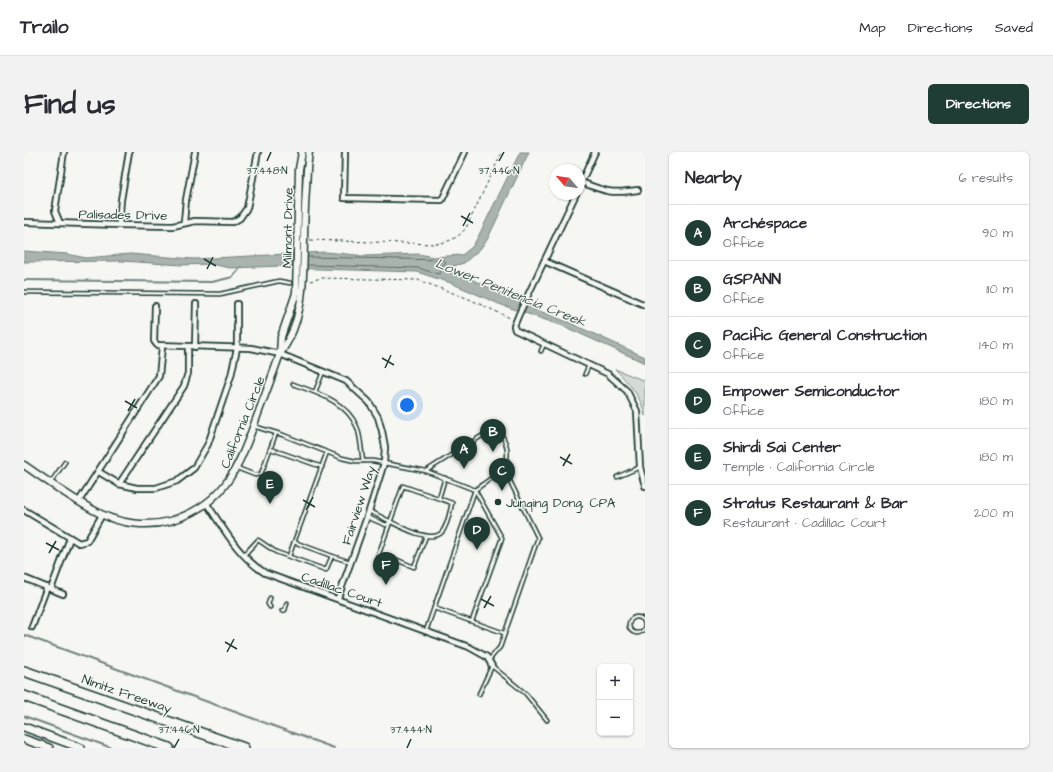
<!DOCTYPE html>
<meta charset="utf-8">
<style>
body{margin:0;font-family:"Architects Daughter",sans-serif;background:#f2f2f3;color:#2b2b33}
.controls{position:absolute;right:12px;bottom:12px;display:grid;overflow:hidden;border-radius:6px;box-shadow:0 1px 3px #0004}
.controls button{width:36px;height:36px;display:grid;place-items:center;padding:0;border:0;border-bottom:1px solid #e1e1e2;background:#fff;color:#2b2b33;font:20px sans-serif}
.compass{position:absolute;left:525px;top:12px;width:36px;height:36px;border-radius:50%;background:#fff;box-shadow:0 1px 3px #0004;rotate:299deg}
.you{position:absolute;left:383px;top:253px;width:14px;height:14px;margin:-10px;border:3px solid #fff;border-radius:50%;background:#1a73e8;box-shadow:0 0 0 6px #1a73e833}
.badge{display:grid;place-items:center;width:26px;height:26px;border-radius:50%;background:#1f3d34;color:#fff;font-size:13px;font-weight:700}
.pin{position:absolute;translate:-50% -33px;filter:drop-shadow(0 1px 2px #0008)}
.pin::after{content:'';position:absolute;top:21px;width:14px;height:12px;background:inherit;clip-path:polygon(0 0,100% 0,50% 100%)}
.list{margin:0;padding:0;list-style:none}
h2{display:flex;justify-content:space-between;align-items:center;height:52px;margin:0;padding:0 16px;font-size:17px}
h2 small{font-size:13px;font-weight:400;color:#7c7c81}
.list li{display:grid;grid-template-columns:26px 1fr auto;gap:12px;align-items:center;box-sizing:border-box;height:56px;padding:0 16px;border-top:1px solid #e1e1e2}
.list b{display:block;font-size:15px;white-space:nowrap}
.list p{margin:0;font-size:13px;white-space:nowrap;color:#7c7c81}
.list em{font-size:13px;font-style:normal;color:#7c7c81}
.map{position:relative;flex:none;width:621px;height:596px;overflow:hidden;border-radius:6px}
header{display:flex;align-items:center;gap:24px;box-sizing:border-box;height:56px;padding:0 20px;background:#fff;border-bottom:1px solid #e1e1e2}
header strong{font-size:19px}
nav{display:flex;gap:22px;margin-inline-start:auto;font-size:14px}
.intro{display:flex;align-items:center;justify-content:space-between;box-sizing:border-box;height:96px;padding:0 24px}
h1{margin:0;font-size:28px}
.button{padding:10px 18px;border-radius:6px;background:#1f3d34;color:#fff;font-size:14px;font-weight:700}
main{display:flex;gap:24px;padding:0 24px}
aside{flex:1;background:#fff;border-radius:6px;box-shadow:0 1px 3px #0004}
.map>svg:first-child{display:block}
.green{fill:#d6dbd6;stroke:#7a8c85}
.water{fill:#aab3ae;stroke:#72847d}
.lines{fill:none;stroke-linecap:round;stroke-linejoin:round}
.shore{stroke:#576c65;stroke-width:1}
.stream{stroke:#72847d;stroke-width:2}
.service-casing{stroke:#1f3d34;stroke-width:5.5}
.minor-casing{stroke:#1f3d34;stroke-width:8}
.tertiary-casing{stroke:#1f3d34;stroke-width:9}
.secondary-casing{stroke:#1f3d34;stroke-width:10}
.motorway-casing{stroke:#1f3d34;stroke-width:12}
.path{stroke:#1f3d34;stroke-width:1;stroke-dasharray:3 3;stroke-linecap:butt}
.service{stroke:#f6f6f2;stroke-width:2.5}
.minor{stroke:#f6f6f2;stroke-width:4.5}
.tertiary{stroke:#f6f6f2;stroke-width:6}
.secondary{stroke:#f6f6f2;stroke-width:7}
.motorway{stroke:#f6f6f2;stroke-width:9}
.ticks{fill:none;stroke:#1f3d34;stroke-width:1.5}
.poi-dot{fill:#1f3d34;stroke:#f6f6f2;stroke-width:1.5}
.labels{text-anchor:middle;stroke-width:3;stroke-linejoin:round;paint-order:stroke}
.street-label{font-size:13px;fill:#1f3d34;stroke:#f6f6f2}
.poi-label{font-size:13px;fill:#1f3d34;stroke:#f6f6f2;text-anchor:start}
.water-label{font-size:14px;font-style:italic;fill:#425a52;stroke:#f6f6f2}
.ticks-label{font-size:10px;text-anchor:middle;fill:#1f3d34;stroke:#f6f6f2;stroke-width:3;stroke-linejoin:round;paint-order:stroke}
</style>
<header>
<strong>Trailo</strong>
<nav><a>Map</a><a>Directions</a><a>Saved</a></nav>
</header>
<div class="intro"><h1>Find us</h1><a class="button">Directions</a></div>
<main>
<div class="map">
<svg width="621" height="596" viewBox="0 0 621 596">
<rect width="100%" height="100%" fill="#f6f6f2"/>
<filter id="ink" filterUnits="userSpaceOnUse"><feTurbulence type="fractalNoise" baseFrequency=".025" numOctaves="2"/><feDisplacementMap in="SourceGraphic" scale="8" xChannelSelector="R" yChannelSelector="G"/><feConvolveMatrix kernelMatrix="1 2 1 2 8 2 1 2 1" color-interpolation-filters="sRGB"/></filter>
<g filter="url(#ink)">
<!-- green -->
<g class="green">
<path d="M280,0h3l-9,157 -12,32 10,-30 2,-20 3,-116z"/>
<path d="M591,217l30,12v35c-3,-19 -17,-34 -30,-47z"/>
</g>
<!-- water -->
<path class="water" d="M496,0h9l-42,88 -7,9 -16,14 -22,6 25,6 8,6 57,27 38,15 75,34v6l-82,-37 -64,-22 -48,-21 -34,-11 -129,-4 -8,-2 -50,2 -19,-4 -29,1 -60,-4 -98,1v-11l43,3 19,4 44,-4 64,5 132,-7 40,4 53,-2 14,3 29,-2 10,-8 6,-10z"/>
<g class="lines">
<!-- shore -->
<path class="shore" d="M283,113l111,3 20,6 2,-1 1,-6 5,-5 -2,-2 -136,-3"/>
<!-- stream -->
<g class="stream">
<path d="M0,128l188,2 21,-5 8,-10"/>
<path d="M0,483l310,113"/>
<path d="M0,564l88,32"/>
</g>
<!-- service casing -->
<g class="service-casing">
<g id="service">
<path d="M0,140l196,2 59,-13 11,2"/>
<path d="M517,199l3,-7"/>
<path d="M561,222l4,-9"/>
<path d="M269,232c24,9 53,17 64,43 4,10 4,23 6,34"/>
<path d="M291,240l8,-20"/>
<path d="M229,274l30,9 59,23 13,3h18l53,10 49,19 27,48 -30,83"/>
<path d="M247,297l51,18"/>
<path d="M213,316l18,7 6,-1 15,-41"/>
<path d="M402,319l62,-39 9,-2c11,10 13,26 7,39"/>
<path d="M593,325l23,-10"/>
<path d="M27,330l14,-20"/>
<path d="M415,346l6,-20"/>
<path d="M345,359c15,6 60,36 73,21 6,-7 8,-21 10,-29l-49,-17 -25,70 15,6 4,-2 17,7 12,-31"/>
<path d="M343,365l19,8 3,-2"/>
<path d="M270,390l38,14"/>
<path d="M220,403l14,-15 18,12 50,18 6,-14 18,6"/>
<path d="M265,404l38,-104"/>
<path d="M246,455l-2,-3 2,-6"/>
<path d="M410,456l70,25"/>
<path d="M258,459l3,-1 2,-7"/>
<circle cx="613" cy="473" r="8"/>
<path d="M402,479l49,-141 29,-21 34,69 -38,109 -11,13"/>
<path d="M455,542l13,-28 34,28 21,26"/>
</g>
</g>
<!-- minor casing -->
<g class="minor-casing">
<g id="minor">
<path d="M321,0l-1,46 98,2 23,-48"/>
<path d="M557,30c25,10 30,12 57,8"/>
<path d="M555,35l16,-35"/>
<path d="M552,42l-57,120 -5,12 1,4 93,44 19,17 10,20 3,56 5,19"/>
<path d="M0,70l95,3 54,1 22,-5 38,1 7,-4 7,-10 11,-56"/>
<path d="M160,70l2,-22 9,-48"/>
<path d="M36,71l-5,-12 9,-59"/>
<path d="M95,73l2,-25 8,-48"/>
<path d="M520,109l101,44"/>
<path d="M131,154l-1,35 3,4 94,3 29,6 66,27 23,21 9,15 4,14 3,16 -1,16 -15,48 -31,87"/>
<path d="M171,195l1,-43"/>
<path d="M75,320l20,12 18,4h19l21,-7 17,-13 14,-24 23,-68 6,-28v-44"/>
<path d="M95,332l65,-98 4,-13v-26"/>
<path d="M55,349l80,-125 3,-29"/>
<path d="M183,352c17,25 32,53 58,69l204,74 18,10 5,9"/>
<path d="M0,358l55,33 8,-2 15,-26"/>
<path d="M0,426l39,16"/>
<path d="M27,437l19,-51"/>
<path d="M8,475l15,-40"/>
</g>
</g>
<!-- tertiary casing -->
<g class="tertiary-casing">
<g id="tertiary">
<path d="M256,202l1,-17 15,-44 3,-124 3,-17"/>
<path d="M0,313c25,17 50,36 77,49 21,10 46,13 69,7 53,-16 67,-50 85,-99 8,-22 17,-45 25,-68 25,-35 23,-73 24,-114 0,-24 2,-47 3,-71l2,-17"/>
</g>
</g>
<!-- secondary casing -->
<g class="secondary-casing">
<g id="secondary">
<path d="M0,575l57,21"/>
<path d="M0,587l25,9"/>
</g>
</g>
<!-- motorway casing -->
<g class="motorway-casing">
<g id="motorway">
<path d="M0,519l220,77"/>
<path d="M0,544l145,52"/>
</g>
</g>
<!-- path -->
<g class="path">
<path d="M286,88l125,4c12,-1 26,-7 32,-18l35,-74"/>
<path d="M286,129l11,-3 97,2 51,19 41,19"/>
</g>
<!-- service -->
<use href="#service" class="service"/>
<!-- minor -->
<use href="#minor" class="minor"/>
<!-- tertiary -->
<use href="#tertiary" class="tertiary"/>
<!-- secondary -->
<use href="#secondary" class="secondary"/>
<!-- motorway -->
<use href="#motorway" class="motorway"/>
</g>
</g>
<!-- ticks -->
<path class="ticks" d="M243,9l4,-9M475,9l5,-9M437,64l12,7M439,74l7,-13M180,107l12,7M183,117l6,-12M358,206l12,7M361,216l6,-13M101,249l12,7M104,259l7,-12M536,305l12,7M539,314l7,-12M279,348l12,7M282,358l7,-13M22,391l13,7M25,401l7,-12M457,447l13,7M460,456l7,-12M201,490l12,7M203,500l7,-13M150,596l5,-9M383,596l4,-9"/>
<!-- markers -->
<circle class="poi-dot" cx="474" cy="350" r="4"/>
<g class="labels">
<!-- street labels -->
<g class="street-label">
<text transform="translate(99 62) rotate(1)" y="5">Palisades Drive</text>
<text transform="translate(263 76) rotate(-89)" y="5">Milmont Drive</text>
<text transform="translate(218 270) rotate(-68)" y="5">California Circle</text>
<text transform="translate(334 353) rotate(-72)" y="5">Fairview Way</text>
<text transform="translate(318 437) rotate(19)" y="5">Cadillac Court</text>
<text transform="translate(103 541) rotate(19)" y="5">Nimitz Freeway</text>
</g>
<!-- poi labels -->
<g class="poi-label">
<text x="482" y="355">Junqing Dong, CPA</text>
</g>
<!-- water labels -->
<g class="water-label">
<text transform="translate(487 140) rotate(22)" y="5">Lower Penitencia Creek</text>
</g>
</g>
<g class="ticks-label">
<text x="243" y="22">37.448°N</text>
<text x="475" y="22">37.446°N</text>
<text x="155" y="581">37.446°N</text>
<text x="387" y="581">37.444°N</text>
</g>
</svg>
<div class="controls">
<button>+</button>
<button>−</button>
</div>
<svg class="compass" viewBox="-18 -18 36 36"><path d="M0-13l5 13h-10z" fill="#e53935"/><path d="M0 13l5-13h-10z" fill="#7c7c81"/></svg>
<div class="you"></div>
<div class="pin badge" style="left:440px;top:317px">A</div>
<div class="pin badge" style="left:469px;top:300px">B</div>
<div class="pin badge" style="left:478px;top:339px">C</div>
<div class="pin badge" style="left:453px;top:398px">D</div>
<div class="pin badge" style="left:246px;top:352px">E</div>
<div class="pin badge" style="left:362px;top:433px">F</div>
</div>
<aside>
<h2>Nearby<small>6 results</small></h2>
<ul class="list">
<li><span class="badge">A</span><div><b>Archéspace</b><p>Office</p></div><em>90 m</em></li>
<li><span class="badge">B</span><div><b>GSPANN</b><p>Office</p></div><em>110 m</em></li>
<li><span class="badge">C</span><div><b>Pacific General Construction</b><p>Office</p></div><em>140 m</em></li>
<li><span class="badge">D</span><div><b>Empower Semiconductor</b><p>Office</p></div><em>180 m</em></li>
<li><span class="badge">E</span><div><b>Shirdi Sai Center</b><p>Temple · California Circle</p></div><em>180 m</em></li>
<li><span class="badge">F</span><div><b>Stratus Restaurant &amp; Bar</b><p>Restaurant · Cadillac Court</p></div><em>200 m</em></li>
</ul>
</aside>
</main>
